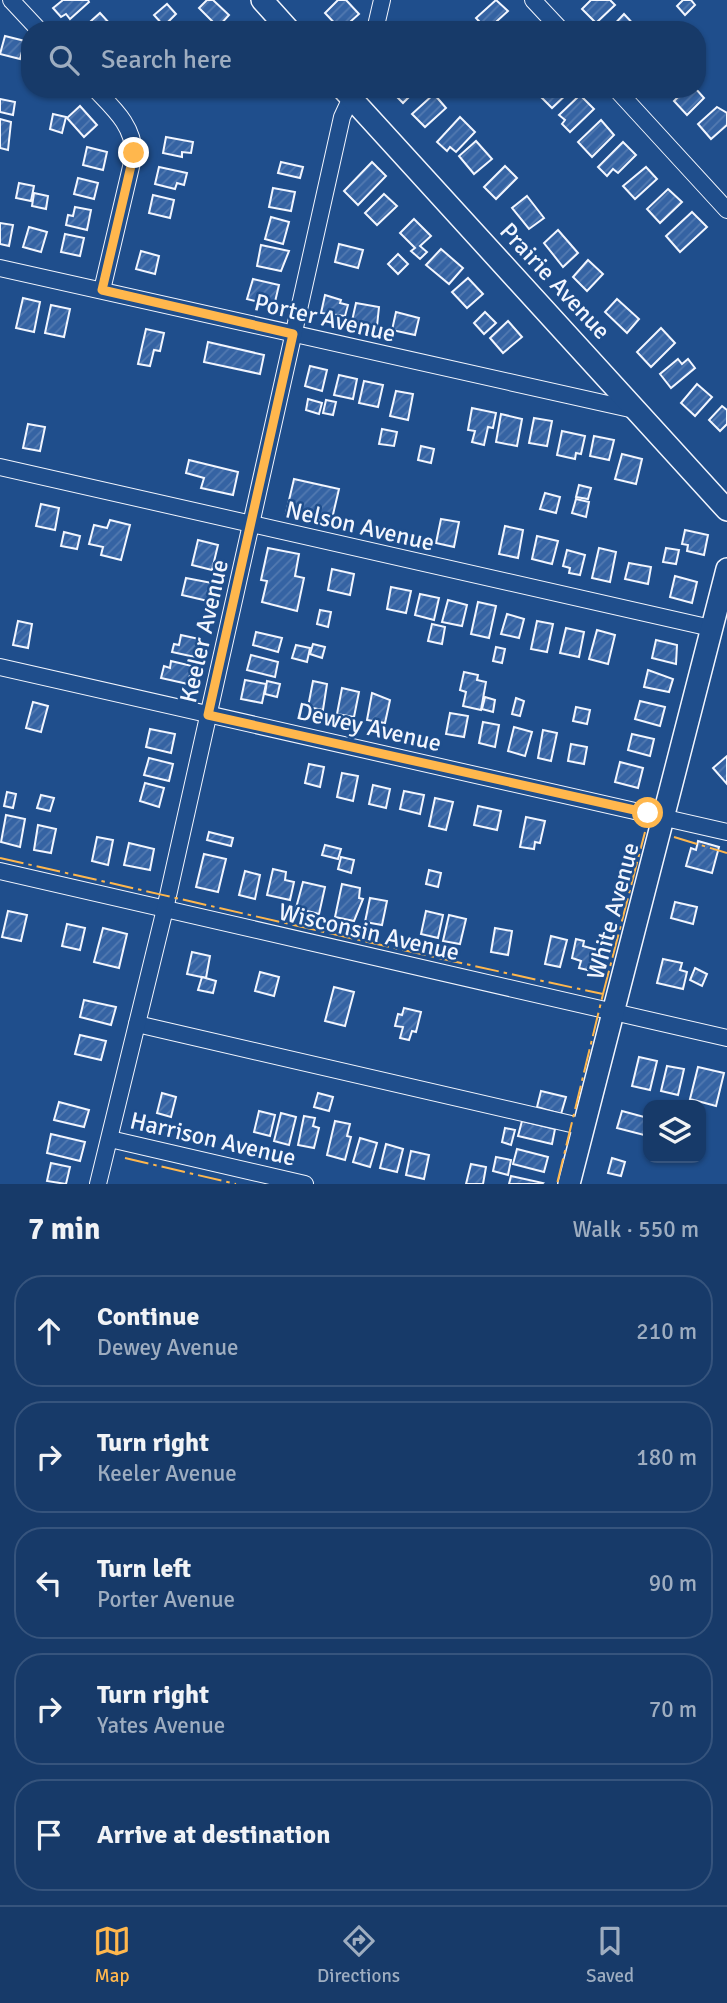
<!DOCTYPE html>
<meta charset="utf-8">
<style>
body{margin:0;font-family:Signika,sans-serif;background:#20416f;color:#f1f3f6}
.controls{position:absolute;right:21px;bottom:21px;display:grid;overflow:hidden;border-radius:14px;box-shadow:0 2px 5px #0004}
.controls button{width:63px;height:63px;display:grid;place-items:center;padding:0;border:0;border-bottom:2px solid #36547d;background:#173a69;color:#f1f3f6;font:35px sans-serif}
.stop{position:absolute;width:21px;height:21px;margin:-16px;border:5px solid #ffb74d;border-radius:50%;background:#fff}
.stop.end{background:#ffb74d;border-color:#fff;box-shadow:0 2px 7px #0008}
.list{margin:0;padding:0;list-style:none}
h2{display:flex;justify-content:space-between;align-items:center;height:91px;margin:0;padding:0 28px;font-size:30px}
h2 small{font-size:23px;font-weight:400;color:#9eadc0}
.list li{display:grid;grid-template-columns:46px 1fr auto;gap:21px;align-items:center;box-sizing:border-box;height:112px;margin:0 14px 14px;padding:0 14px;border:2px solid #36547d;border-radius:28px}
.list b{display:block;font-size:26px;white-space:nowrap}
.list p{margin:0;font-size:23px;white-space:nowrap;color:#9eadc0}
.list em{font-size:23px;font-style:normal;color:#9eadc0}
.icon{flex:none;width:38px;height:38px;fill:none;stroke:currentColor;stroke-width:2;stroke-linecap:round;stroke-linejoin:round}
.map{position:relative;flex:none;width:727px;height:1184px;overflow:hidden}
.search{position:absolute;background:#173a69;box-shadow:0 2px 5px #0004;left:21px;right:21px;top:21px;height:77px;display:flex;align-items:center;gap:18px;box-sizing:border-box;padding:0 24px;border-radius:28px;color:#9eadc0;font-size:26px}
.sheet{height:721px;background:#173a69}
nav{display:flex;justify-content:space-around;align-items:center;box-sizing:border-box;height:98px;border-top:2px solid #36547d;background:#173a69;font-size:19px;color:#9eadc0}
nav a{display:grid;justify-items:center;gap:4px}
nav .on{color:#ffb74d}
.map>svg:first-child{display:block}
.building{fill:url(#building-hatch);stroke:#f2f6ff;stroke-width:2}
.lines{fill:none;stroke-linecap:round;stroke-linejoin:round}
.minor-casing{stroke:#f2f6ff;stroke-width:18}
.major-casing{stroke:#f2f6ff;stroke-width:24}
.minor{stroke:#1f4e8c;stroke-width:16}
.major{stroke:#1f4e8c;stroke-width:21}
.power{stroke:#ffb74d;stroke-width:2;stroke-dasharray:24 5 3.5 5;stroke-linecap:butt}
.route{stroke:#ffb74d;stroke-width:9}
.labels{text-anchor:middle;stroke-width:5;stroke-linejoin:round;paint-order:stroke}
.street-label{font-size:24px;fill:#f2f6ff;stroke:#1f4e8c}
</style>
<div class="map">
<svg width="727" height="1184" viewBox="0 0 727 1184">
<defs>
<pattern id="building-hatch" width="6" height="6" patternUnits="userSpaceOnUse" patternTransform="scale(1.75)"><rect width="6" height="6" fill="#3563a3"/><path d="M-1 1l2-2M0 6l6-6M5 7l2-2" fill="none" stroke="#537ab1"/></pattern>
</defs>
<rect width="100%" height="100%" fill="#1f4e8c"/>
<!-- building -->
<g class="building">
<path d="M63,0h25l1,2 -19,17 -4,-5 -5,3 -8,-9z"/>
<path d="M207,0h6l16,15 -11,12 -19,-19z"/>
<path d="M338,0h8l13,14 -18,16 -16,-17z"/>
<path d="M496,0l12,11 -21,19 -11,-12z"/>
<path d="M591,0h19l5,5 -19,18 -14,-14z"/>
<path d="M683,0h8l4,5 -10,10 -8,-9z"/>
<path d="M167,4l9,10 -12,12 -10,-11z"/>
<path d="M100,13l11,12 -5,5h-25z"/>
<path d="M624,14l13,14 -2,2h-26z"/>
<path d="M5,36l20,5 -5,18 -20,-5z"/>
<path d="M394,89h23l-14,14 -12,-12z"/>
<path d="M545,89h25l1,1 -19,18 -13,-13z"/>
<path d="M686,89h10l8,9 -17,17 -13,-14z"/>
<path d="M434,94l12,14 -21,19 -13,-13z"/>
<path d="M580,95l14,14 -24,23 -8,-8 3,-4 -6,-5z"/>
<path d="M0,99l15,3 -2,13 -13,-3z"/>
<path d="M80,106l17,19 -13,12 -17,-19z"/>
<path d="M717,107l10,6v12l-16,14 -13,-15z"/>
<path d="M53,114l13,3 -4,16 -12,-4z"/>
<path d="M460,117l15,15 -19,20 -6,-5 -3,4 -10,-9z"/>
<path d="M0,119l11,3 -3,28 -8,-2z"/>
<path d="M601,120l13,15 -22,22 -14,-15z"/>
<path d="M166,137l27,5 -2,11 -9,-1v5l-19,-4z"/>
<path d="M476,141l16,18 -18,15 -15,-18z"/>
<path d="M623,142l13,13 -18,18 -5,-4 -6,7 -9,-9z"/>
<path d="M87,147l20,5 -4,18 -20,-5z"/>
<path d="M281,162l22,5 -3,11 -22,-5z"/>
<path d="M372,162l14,14 -28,29 -14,-14z"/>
<path d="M505,166l12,12 -21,21 -12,-12z"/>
<path d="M159,167l28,6 -3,12 -7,-2 -2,6 -20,-5z"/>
<path d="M646,167l11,12 -22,20 -12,-13z"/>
<path d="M78,178l20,5 -4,16 -20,-5z"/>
<path d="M19,183l15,3 -3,15 -15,-3z"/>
<path d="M273,188l22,4 -4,19 -22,-4z"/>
<path d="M668,189l14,13 -22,21 -13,-14z"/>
<path d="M34,193l14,3 -2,13 -14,-3z"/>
<path d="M384,194l13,12 -20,19 -12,-12z"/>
<path d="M153,195l21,5 -4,18 -21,-5z"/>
<path d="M527,196l17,22 -15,11 -17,-21z"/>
<path d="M75,207l16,3 -4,20 -21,-5 2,-10 5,1z"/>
<path d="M692,212l15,15 -27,25 -14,-16z"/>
<path d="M271,217l18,5 -6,22 -18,-5z"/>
<path d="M414,219l17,17 -11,10 7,6 -7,7 -9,-8 4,-3 -15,-15z"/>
<path d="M0,223l13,2 -4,21 -9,-2z"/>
<path d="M29,227l18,5 -6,20 -18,-5z"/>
<path d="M558,230l20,23 -15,14 -19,-24z"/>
<path d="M65,234l19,4 -4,18 -19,-4z"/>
<path d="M339,244l24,6 -5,18 -23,-6z"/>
<path d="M261,245l28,6 -8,20 -24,-5z"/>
<path d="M441,249l22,19 -14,16 -23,-19z"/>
<path d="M141,251l18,5 -4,18 -19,-5z"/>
<path d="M398,254l10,10 -10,10 -10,-10z"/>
<path d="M588,260l15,14 -16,17 -14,-14z"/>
<path d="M468,278l15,16 -16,14 -15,-16z"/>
<path d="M253,279l26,6 -5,21 -27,-7z"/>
<path d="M325,295l16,5 -1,3 8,2 -3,11 -24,-3z"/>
<path d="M23,298l17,4 -6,30 -18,-4z"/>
<path d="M617,299l22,20 -12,14 -22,-21z"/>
<path d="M356,303l23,4 -2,19 -25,-5z"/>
<path d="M51,305l19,4 -6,28 -19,-4z"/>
<path d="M396,312l23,6 -4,17 -23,-5z"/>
<path d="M485,312l11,11 -12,11 -10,-11z"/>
<path d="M508,321l14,16 -19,16 -13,-15z"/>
<path d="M661,328l14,15 -24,24 -14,-15z"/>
<path d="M146,329l18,4 -4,18 -6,-1 -4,16 -12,-2z"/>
<path d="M208,342l56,13 -4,19 -56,-12z"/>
<path d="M678,359l4,5 6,-5 7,9 -24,20 -11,-14z"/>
<path d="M310,366l17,4 -5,21 -17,-5z"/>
<path d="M339,375l18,4 -4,20 -19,-4z"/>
<path d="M364,381l19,4 -5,22 -19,-4z"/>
<path d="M697,384l15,13 -17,19 -14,-13z"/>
<path d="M396,391l17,3 -5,26 -18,-4z"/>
<path d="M308,399l14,4 -3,11 -13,-4z"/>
<path d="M326,400l10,2 -3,13 -10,-2z"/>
<path d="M722,406l5,4v14l-7,7 -11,-11z"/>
<path d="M472,408l24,5 -3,15 -5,-1 -4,18 -12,-3 3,-11 -7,-1z"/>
<path d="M501,414l21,5 -5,27 -21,-4z"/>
<path d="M534,418l18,3 -5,25 -18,-3z"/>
<path d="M28,424l17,3 -5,24 -17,-3z"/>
<path d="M382,429l15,3 -3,14 -15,-2z"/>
<path d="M562,431l23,5 -4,18 -5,-1 -1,6 -18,-4z"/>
<path d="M594,436l20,4 -5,20 -19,-4z"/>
<path d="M421,446l13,3 -3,14 -13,-3z"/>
<path d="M622,454l20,5 -6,25 -21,-5z"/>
<path d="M189,460l49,12 -5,23 -32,-7 3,-10 -18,-5z"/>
<path d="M294,479l45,10 -8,34 -45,-10z"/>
<path d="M579,485l12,3 -3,11 -12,-2z"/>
<path d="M545,493l15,4 -4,16 -16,-4z"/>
<path d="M576,499l13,3 -3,15 -14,-4z"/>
<path d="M41,504l18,4 -4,22 -19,-4z"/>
<path d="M441,519l18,3 -5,25 -18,-4z"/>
<path d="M110,520l20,5 -9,35 -20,-5 2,-8 -14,-3 5,-19 13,3z"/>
<path d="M505,526l18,4 -5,28 -19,-4z"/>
<path d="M685,530l23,5 -4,20 -17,-4 1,-6 -6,-1z"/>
<path d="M64,532l16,4 -3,13 -16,-3z"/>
<path d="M537,536l21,5 -6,23 -20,-5z"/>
<path d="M198,540l20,5 -6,25 -20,-5z"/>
<path d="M268,548l31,6 -4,22 9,2 -7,33 -35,-9 5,-21 -6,-1z"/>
<path d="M599,548l17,4 -6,30 -18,-4z"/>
<path d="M666,548l13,2 -3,14 -13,-2z"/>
<path d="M567,550l18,5 -5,20 -11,-2 1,-5 -7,-2z"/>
<path d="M629,563l22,4 -3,17 -23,-5z"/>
<path d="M332,569l22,5 -4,21 -22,-5z"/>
<path d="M675,576l22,6 -5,21 -22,-6z"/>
<path d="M186,578l26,5 -4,18 -26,-6z"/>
<path d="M391,587l20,4 -5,22 -19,-4z"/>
<path d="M420,594l19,4 -5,22 -19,-5z"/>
<path d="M448,600l19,5 -5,21 -20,-4z"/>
<path d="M478,602l18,4 -7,32 -18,-4z"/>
<path d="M320,610l11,2 -3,15 -11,-3z"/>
<path d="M507,614l17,5 -5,19 -18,-4z"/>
<path d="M18,621l14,3 -4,24 -15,-3z"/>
<path d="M537,621l16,3 -6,28 -16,-3z"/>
<path d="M432,624l13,3 -3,17 -14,-3z"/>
<path d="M566,628l18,4 -5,25 -19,-4z"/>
<path d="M597,630l18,5 -7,29 -19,-5z"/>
<path d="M256,632l26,6 -4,14 -25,-7z"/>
<path d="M181,635l18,4 -4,18 -23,-5 2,-8 5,1z"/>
<path d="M656,640l21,5 -1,19 -24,-6z"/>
<path d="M313,644l12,3 -3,11 -12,-4z"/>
<path d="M296,645l14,3 -3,14 -15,-4z"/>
<path d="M496,647l9,2 -3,14 -9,-2z"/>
<path d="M251,655l27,7 -3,15 -28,-7z"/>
<path d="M171,661l21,5 -4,18 -27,-6 3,-12 6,2z"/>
<path d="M648,670l25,9 -4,13 -25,-5z"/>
<path d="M464,672l14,3 -1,5 9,2 -5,28 -18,-4 3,-14 -6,-2z"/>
<path d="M245,680l21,4 -4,19 -21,-4z"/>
<path d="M267,681l13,3 -3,13 -12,-3z"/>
<path d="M313,681l14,3 -4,26 -15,-3z"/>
<path d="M342,688l17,4 -5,25 -17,-3z"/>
<path d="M372,693l18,7 -5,23 -18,-3z"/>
<path d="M485,697l10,3 -2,12 -11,-3z"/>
<path d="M516,698l8,3 -4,15 -8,-2z"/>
<path d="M640,701l25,6 -5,19 -25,-7z"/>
<path d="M33,702l15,4 -7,26 -15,-4z"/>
<path d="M576,707l14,3 -3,14 -14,-3z"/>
<path d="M450,713l18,3 -4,21 -18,-3z"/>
<path d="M483,722l16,3 -4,22 -16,-4z"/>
<path d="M514,727l18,5 -7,24 -17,-5z"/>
<path d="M150,729l25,5 -4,19 -25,-6z"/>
<path d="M543,730l14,3 -6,28 -13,-3z"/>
<path d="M632,734l22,5 -4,17 -22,-6z"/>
<path d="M571,744l16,3 -3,17 -16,-3z"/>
<path d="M727,756v28l-14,-16z"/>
<path d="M149,758l24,6 -4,17 -25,-6z"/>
<path d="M620,762l23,6 -5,20 -23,-6z"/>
<path d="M309,764l15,3 -4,20 -15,-4z"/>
<path d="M342,773l16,3 -5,25 -16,-4z"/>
<path d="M145,783l19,5 -5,19 -19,-6z"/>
<path d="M373,785l17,4 -4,19 -17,-4z"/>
<path d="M404,791l20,4 -4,19 -20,-5z"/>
<path d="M7,792l9,2 -3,14 -9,-2z"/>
<path d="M41,795l13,3 -4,13 -13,-3z"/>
<path d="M435,798l18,4 -7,28 -17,-4z"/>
<path d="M478,806l23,5 -4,19 -23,-5z"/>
<path d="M6,815l19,4 -5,28 -19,-5z"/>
<path d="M526,817l19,4 -5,22 -5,-1 -1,7 -14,-2z"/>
<path d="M38,825l18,4 -5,24 -17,-3z"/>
<path d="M209,832l24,6 -2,8 -24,-6z"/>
<path d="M97,837l16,3 -5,25 -16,-4z"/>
<path d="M698,841l21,6 -7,26 -26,-7 5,-18 5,2z"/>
<path d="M129,843l25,6 -4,21 -26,-5z"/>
<path d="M325,845l16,4 -3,10 -16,-4z"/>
<path d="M204,854l22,5 -8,33 -22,-5z"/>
<path d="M341,857l13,3 -3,13 -13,-4z"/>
<path d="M273,869l13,3 -1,8 9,2 -4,18 -23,-5z"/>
<path d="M429,870l12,3 -3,14 -12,-3z"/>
<path d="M245,871l15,4 -5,24 -16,-4z"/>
<path d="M303,882l22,5 -6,27 -23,-6z"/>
<path d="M342,884l18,4 -1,10 4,1 -9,22 -19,-4z"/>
<path d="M370,898l17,3 -5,24 -17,-3z"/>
<path d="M675,902l22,5 -4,17 -22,-6z"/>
<path d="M8,911l19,4 -6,26 -19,-4z"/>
<path d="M426,911l17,4 -5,23 -17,-4z"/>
<path d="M449,915l17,4 -6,25 -17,-3z"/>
<path d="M67,924l18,4 -5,22 -18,-4z"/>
<path d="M103,928l24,6 -8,34 -25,-6z"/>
<path d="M495,928l17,3 -4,24 -17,-3z"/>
<path d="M551,936l16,4 -7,27 -15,-3z"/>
<path d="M576,939l8,2 -1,5 18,5 -5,21 -17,-4 2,-7 -9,-3z"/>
<path d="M192,952l18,4 -4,22 -19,-4z"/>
<path d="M663,959l19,4 -2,7 7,2 -4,17 -26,-6z"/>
<path d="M695,968l12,6 -5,12 -12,-6z"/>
<path d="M260,972l19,5 -5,19 -19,-5z"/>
<path d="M202,977l14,4 -3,12 -15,-3z"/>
<path d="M334,987l20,5 -9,34 -20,-5z"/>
<path d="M84,1000l32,7 -5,18 -31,-8z"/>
<path d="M404,1008l17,4 -5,20 -4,-1 -3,9 -9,-2 3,-11 -8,-1 3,-12 4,1z"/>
<path d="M80,1035l26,6 -5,19 -26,-6z"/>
<path d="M639,1057l18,4 -7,29 -18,-4z"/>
<path d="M667,1066l17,3 -6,26 -17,-4z"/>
<path d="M698,1067l26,6 -8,33 -26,-7z"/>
<path d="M541,1091l25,6 -5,17 -24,-7z"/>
<path d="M162,1093l14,4 -5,20 -14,-4z"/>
<path d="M318,1093l15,4 -4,14 -15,-4z"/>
<path d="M59,1102l30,8 -5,17 -30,-7z"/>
<path d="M259,1111l16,4 -5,21 -16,-4z"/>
<path d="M622,1111l26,7v18l-31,-8z"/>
<path d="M281,1113l15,4 -7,28 -15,-4z"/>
<path d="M304,1116l11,2 -2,8 6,2 -5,20 -16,-3z"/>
<path d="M335,1121l15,3 -3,12 4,1 -6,23 -18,-5z"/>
<path d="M522,1121l33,8 -3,15 -34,-8z"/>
<path d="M505,1128l10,2 -4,15 -9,-3z"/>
<path d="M51,1134l34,8 -5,19 -33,-8z"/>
<path d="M360,1138l17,5 -7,24 -17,-5z"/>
<path d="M386,1144l17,5 -6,23 -17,-4z"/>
<path d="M517,1149l31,8 -4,15 -31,-8z"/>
<path d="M411,1151l18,4 -5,24 -18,-4z"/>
<path d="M496,1157l15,3 -3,15 -15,-4z"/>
<path d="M612,1158l13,4 -4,14 -13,-3z"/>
<path d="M51,1163l19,4 -4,17 -19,-3z"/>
<path d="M471,1164l15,3 -3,17h-17z"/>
<path d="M511,1176l32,7 -1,1h-33z"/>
</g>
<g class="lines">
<!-- minor casing -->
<g class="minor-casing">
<g id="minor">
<path d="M11,0l28,30"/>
<path d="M533,0l28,30"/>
<path d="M375,30l7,-30"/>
<path d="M95,89c19,20 38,36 39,65l-32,136"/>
<path d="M616,89l111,121"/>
<path d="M0,268l639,143"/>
<path d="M0,467l711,161"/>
<path d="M0,667l727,165"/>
<path d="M0,871l727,167"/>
<path d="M137,1024l447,103"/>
<path d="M110,1139l195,45"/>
<path d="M98,1184l67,-275 177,-792 13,-28"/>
</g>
</g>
<!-- major casing -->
<g class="major-casing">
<g id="major">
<path d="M262,0l27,30"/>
<path d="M343,89l384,421"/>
<path d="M569,1184l158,-615"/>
</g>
</g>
<!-- minor -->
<use href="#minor" class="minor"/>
<!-- major -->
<use href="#major" class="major"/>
<!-- power -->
<g class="power">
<path d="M674,837l53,16"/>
<path d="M0,858c201,45 401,93 603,136l-46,190"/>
<path d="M603,994l42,-162"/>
<path d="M125,1158l111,26"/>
</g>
</g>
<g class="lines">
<!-- route -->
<path class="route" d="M134,153l-32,137 191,44 -85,381 440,98"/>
</g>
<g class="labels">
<!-- street labels -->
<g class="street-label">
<text transform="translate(555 281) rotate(47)" y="8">Prairie Avenue</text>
<text transform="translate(325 318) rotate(13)" y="8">Porter Avenue</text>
<text transform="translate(360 526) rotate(13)" y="8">Nelson Avenue</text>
<text transform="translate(204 631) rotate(-77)" y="8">Keeler Avenue</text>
<text transform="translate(369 727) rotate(13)" y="8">Dewey Avenue</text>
<text transform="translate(613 911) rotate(-75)" y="8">White Avenue</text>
<text transform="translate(369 932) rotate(13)" y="8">Wisconsin Avenue</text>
<text transform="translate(213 1139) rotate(13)" y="8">Harrison Avenue</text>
</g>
</g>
</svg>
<div class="controls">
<button><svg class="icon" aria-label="layers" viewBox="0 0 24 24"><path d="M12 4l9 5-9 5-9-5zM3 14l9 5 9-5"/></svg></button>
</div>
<div class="stop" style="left:648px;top:813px"></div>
<div class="stop end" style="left:134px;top:153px"></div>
<div class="search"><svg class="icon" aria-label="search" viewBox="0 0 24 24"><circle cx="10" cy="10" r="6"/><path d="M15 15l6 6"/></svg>Search here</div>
</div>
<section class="sheet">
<h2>7 min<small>Walk · 550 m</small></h2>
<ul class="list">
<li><svg class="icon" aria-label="ahead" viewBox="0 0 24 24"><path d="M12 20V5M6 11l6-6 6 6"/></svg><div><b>Continue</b><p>Dewey Avenue</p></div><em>210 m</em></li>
<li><svg class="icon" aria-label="right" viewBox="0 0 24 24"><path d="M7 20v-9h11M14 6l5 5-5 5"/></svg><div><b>Turn right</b><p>Keeler Avenue</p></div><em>180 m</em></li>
<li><svg class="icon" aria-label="left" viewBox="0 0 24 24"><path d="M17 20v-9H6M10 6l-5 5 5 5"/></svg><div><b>Turn left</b><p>Porter Avenue</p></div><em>90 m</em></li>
<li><svg class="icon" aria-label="right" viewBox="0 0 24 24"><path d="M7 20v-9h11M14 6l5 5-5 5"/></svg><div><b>Turn right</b><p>Yates Avenue</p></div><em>70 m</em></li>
<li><svg class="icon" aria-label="arrive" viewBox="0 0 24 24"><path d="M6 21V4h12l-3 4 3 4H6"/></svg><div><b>Arrive at destination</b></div></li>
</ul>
</section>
<nav>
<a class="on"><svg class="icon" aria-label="map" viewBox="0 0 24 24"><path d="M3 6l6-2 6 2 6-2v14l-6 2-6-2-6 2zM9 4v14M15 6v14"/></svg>Map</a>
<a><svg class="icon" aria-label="directions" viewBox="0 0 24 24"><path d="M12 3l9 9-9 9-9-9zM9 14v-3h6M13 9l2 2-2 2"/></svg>Directions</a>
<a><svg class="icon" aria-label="saved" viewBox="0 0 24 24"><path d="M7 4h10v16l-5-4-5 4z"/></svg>Saved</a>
</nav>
